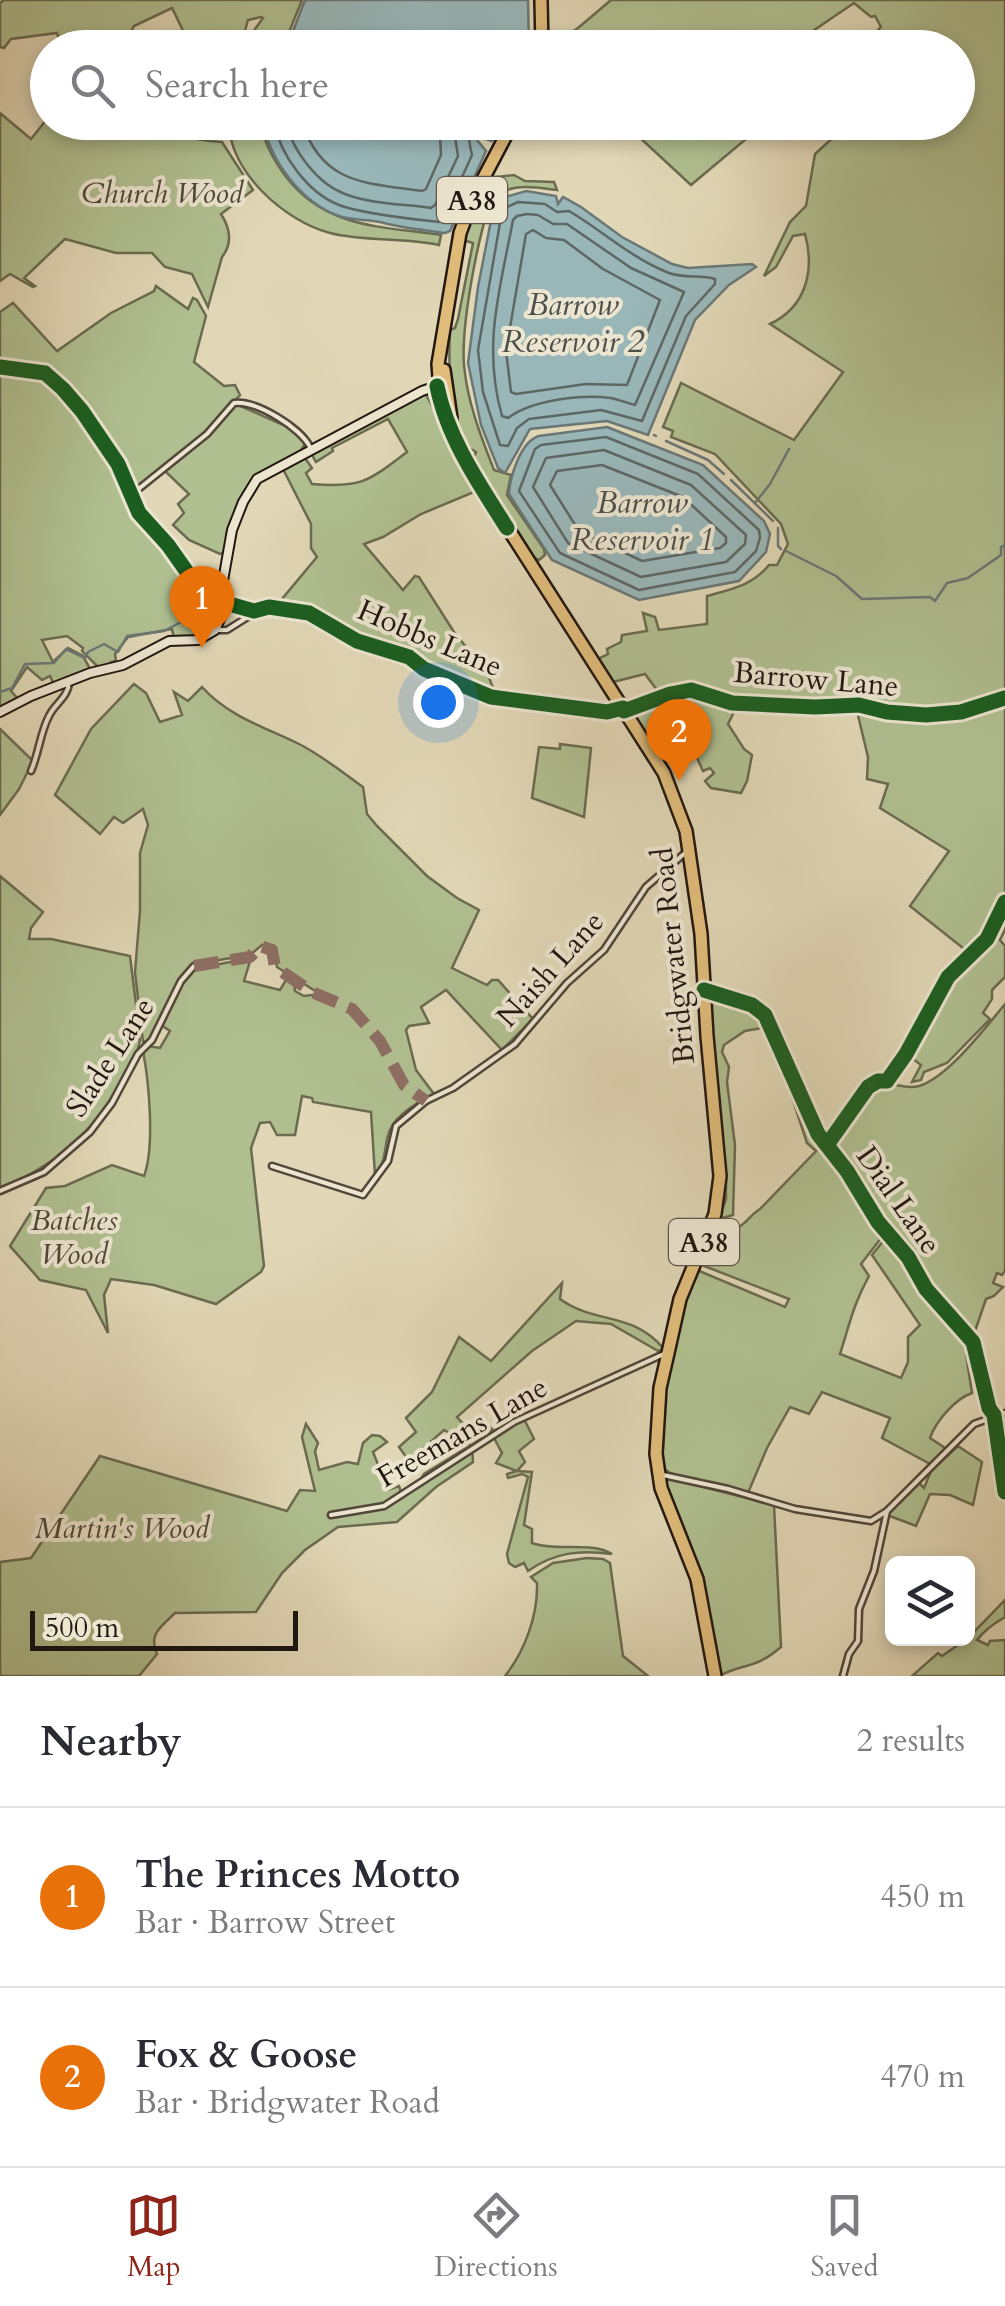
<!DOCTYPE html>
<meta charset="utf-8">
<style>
body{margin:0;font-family:Cardo,serif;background:#f2f2f3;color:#2b2b33}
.controls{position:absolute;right:30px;bottom:30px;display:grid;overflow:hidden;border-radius:15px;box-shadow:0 5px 15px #0003}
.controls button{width:90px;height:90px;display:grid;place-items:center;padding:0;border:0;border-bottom:2px solid #e1e1e2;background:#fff;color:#2b2b33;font:50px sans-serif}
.scale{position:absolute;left:30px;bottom:25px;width:268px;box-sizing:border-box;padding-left:10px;border:5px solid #231711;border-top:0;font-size:28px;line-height:35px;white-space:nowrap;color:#231711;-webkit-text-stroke:8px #ece5d0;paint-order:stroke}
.you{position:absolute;left:438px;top:702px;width:35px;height:35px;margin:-25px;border:8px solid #fff;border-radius:50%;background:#1a73e8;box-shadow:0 0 0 15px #1a73e833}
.badge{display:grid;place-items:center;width:65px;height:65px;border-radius:50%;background:#8f2418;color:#fff;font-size:32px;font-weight:700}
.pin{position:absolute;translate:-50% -82px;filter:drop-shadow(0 2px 5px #0008)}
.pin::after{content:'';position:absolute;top:52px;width:35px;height:30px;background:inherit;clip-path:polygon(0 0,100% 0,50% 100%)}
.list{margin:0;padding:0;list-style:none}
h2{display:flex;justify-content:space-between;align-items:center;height:130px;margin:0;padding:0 40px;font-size:42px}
h2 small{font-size:32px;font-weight:400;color:#7c7c81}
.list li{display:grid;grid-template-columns:65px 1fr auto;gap:30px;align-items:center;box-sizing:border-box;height:180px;padding:0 40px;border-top:2px solid #e1e1e2}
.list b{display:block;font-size:38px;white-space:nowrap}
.list p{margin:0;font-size:32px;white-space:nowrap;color:#7c7c81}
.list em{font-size:32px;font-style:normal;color:#7c7c81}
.icon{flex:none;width:55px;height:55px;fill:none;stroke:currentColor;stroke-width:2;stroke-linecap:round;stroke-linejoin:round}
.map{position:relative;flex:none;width:1005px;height:1676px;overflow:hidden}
.search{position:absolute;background:#fff;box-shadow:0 5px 15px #0003;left:30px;right:30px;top:30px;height:110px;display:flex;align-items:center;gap:25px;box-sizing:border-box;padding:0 35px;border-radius:55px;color:#7c7c81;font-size:38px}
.sheet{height:490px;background:#fff}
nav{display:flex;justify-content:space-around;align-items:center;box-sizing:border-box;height:140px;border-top:2px solid #e1e1e2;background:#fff;font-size:28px;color:#7c7c81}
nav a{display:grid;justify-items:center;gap:5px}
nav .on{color:#8f2418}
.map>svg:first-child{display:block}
.green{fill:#b0bf90;stroke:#6a6b50;stroke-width:2.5}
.water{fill:#99b7b9;stroke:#6a7776;stroke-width:2.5}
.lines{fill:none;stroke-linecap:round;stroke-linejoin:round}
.shore{stroke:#5e6765;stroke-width:2.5}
.stream{stroke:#6a7776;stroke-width:2.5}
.minor-casing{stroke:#52473a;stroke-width:9}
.secondary-casing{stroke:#231711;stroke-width:12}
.trunk-casing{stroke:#231711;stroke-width:16}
.minor{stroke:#ece5d0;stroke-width:4}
.secondary{stroke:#ece5d0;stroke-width:8}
.trunk{stroke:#e0bc7b;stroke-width:11}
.quiet{stroke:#8d6e63;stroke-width:12;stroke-dasharray:25 12;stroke-linecap:butt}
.cycleway-casing{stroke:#ece5d0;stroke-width:21}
.cycleway{stroke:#1b5e20;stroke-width:15}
.labels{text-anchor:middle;stroke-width:8;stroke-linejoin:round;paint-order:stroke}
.shield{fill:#ece5d0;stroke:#5f554a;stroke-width:2.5}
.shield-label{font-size:28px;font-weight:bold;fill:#231711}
.park-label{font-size:30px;font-style:italic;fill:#4d4937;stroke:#ece5d0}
.street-label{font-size:30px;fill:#231711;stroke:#ece5d0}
.water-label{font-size:32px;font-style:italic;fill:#4c4f4c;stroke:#ece5d0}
</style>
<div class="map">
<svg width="1005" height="1676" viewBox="0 0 1005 1676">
<rect width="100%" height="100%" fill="#e1d7b6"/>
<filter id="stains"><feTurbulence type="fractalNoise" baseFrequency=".002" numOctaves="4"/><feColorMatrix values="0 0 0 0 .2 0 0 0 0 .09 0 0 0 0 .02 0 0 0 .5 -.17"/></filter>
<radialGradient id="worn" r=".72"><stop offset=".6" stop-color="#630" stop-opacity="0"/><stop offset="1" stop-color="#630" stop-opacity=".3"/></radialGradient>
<!-- green -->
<g class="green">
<path d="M4,0h298l-19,47h-32l4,-18 8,-11 -2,-1 -13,3 -6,21 5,6h-56l-19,-39 -38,18 -11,21h-62l-4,-14 -46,6 -7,9 -4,-1v-44z"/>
<path d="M611,0h394v694l-51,16 -20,2 -54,-4 -22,-7 -38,2 -78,-2c-33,-3 -45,-21 -82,-7l-15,-20 -32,8 -15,-23 10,-5 -1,-5 14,-7 1,-7 25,-4 -4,-18 12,4 4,13 48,-6v-28c25,-7 46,-11 62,-31h8l11,-21 -7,-20 -66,-70 -44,-17 2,-6 -10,-4 18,-44 113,57 49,-68 -73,-48c36,-17 45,-53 35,-90l-12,2 -17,31 -12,9 26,-54 16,-16 9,-52 34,-31 109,-1v-74l-97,-1 20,-20 -6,-11 -4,1 -17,-14 -53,36 7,8 -261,1 31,-20z"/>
<path d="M0,113l31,26 16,-20 1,3 124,1c16,17 25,17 50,19l31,48 -32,24c9,14 12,29 1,43l-14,50 -16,-33 -27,-7 -13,-14h-36l-51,-14 -41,39 11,8 -2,1 -23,-13 -10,7z"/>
<path d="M229,123h32c3,21 13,38 26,55 40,51 95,48 154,57l-2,10c-36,-8 -74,-3 -109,-12 -46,-12 -101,-62 -101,-110z"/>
<path d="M624,123h147l-12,5 -68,57z"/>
<path d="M514,175l11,6 29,1 3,8c-24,-3 -51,-9 -67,13 -13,39 -29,122 -26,162 3,36 17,72 30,105l17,5 -4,20 37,54 1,6 -6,5 -5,-2 -57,-89 -4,-9 3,-8 -9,-5c-17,-37 -19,-76 -17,-117l5,-2 3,-9 15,-76 -10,-3 24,-62z"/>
<path d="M156,286l32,23 5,-11 4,2 9,16 -12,46 30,24 11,-1 5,10 -44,47 -64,49c-19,-43 -50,-100 -93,-124l-4,3 -35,-5v-53l13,-9 44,48 54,-38 43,-22z"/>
<path d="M3,370l38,3 21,18 19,22 38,57 19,45 22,23 32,43 27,18 -4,27 -18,12 -23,1 -2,-10 -44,8 -13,17 1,7 -5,1 2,5h-15l-16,-16 1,-3 -16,-12 -25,4 11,22 15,-14 15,8 7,13 -36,16 -4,-9 -8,4 -15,-13 -16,24 7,8 -18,10v-334z"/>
<path d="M425,393l54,97 -58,24 -38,23 -19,7 39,46 12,-14 4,1 35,55 33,41 7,17 9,7 -14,-2 -60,-26 -21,-15 -54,-18 -44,-25 -33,-6 40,-48 -6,-9v-24l-28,-55 22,-11 7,10 -6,5 6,11c51,4 56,-3 95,-32l-19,-33 -56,29 1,3 -17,11 -4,-7z"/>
<path d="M236,404l54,24 15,16 -7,11 -42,22 -30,75 -6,2 -31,-14 -16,-15 11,-12 -6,-9 11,-10 -24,-23 43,-35z"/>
<path d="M134,684l12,9 14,29 22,-7 -8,-23 14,9 14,-14c26,29 62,40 95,56 23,11 45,29 66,44l4,27 10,12 50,50 30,22 22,12 -27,58 35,17 5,-5h6l35,39 -31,31 -56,-60 -25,17 8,16 -20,3 -3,4 10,40 18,24c-13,6 -38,21 -44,36 -7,16 -2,30 -15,45l-4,-63 -58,-10 -1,-4 -10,-2 -7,39h-18l-7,-13 -10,1 -9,25 13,118 -3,6 -45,32 -62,-19 -43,-6 -7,16 4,38 -22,-43 -46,-10 -30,-34 36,-58 19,-2 47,-21 32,11c11,-29 5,-94 -1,-125l5,-5 12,2 10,-17 -9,-6 17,-35 16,-21 57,-11 -7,23 36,9 6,-10 8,3 1,8 9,5 16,-2 -43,-27 -4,-18 -11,-4 -12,10 -56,9 -19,25 -24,51 -8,2 -8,-70 5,-61v-58l8,-28 -5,-16 -20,14 -9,-6 -14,17 -45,-39 36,-66z"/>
<path d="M695,693l42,13 -9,18 16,25 8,6 -5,26 -6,12 -30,-5 -6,-7 9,-8 -4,-5 -7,3 -9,-20 -7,3 -5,-7 -2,5 -15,9 -32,-47 39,-18z"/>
<path d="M1005,700v230l-5,10 5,6v31l-13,13v9l-9,14 7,6 -43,44 -23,9 -3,8 -9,2 9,-17 -13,-10 40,-76 20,-20 -5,-11 -53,-42 39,-55 -69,-43 8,-24 -21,-5 1,-22 -12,-50 70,10z"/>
<path d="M0,729l33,32 -14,28 -19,26z"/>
<path d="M560,744l31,4 -7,69 -52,-19 7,-51 21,2z"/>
<path d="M0,876l43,36 -12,16 -2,11h22l79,17 10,80c0,17 -10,30 -18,44 -32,57 -64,82 -122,110z"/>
<path d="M713,995l40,13 12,10 43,93 10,30 6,4 8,-1c6,-11 36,-59 48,-61 13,-1 25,7 39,3 29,-9 67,-59 86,-82v267l-3,4 -5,-2 -4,10 10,4 -9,9 -8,3 -13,38 -46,-51 -17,-33 -36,-41 -17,-28 -7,-2 13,25 22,26 -24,31 8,12c-16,29 -19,47 -29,78l61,24 7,-16v-25l12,-12 -48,-70 16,-20 28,40v12l9,11 9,3 39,46 -7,7 6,39c-17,6 -36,28 -42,45l18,12 -16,15 -50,-27 8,-20 -68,-26 -13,22 -19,-7 -23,41 -19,45 -76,-18 -10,-8c-6,-65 11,-138 35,-197l88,37 4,-8 -90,-35 2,-4 13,-25 20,2 3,-9c10,-5 13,-13 23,-19l56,-58 -9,-8 -18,-55 -27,-60 -17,3 -21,14 -2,7 7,15 -2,15 8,63 -2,70 -14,4 7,-20v-19l-14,-130 -2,-53z"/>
<path d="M562,1283l-2,16c36,26 73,12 104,50l-6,2 -47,-27 -35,-3 -44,30 -75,66 9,10 17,-6 10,9 -21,15 1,17 -37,25 -39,35 -59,5 -33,23 -23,23 -26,39 -81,1c-14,14 -27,21 -18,41l-18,22h-139v-114l31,-4 69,-102 187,55 13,-21 15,1 -13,-54 4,-13 12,19 -3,8 4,19 28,-8 11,2 5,-21 9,-8 8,1 7,6 -14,10 15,38 11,-4 2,6 14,-4 9,-14 47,-29 -27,-15 -35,31 -10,-14 17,-15 -10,-14 26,-26 27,-55 32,24z"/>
<path d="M524,1419l10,20 -15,12 6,11 -8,9 15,1 -8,53 8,4v14c25,9 59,-2 80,11 -33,-4 -57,-2 -84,17l-4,-8 -9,4 -6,-4 -2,-9 21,-77 -6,-3 -14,4 -1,-4 10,-3 -21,-8 6,-10 -9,-17z"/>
<path d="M958,1446l24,16 -9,43 -23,-10 -20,-1 -14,32 -29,-11 32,-32 5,5 7,-17z"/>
<path d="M664,1477l110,28 7,142c-27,23 -35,15 -62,29l-22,-113 -29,-67z"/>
<path d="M587,1558l16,1 7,4 13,93 25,20h-143c20,-25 33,-61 32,-93l-6,-6 22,-14z"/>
<path d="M1005,1600v17c-9,5 -21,14 -28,23l11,5 2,-4 15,-1v36h-93l26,-23 4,3 26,-18z"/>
</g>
<!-- water -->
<g class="water">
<path d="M305,0h223l1,47h-242z"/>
<path d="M264,123v-1l238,1 -10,18 -13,-4 -2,3 9,11 -36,80 -5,2c-20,-3 -43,-5 -61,-10 -16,-4 -30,-2 -45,-7 -37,-13 -70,-56 -75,-93z"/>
<path d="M526,191l30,5 2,8 5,-7 18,10 41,30 50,27 16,4 64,-4 4,3 -27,18 -34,35 -47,115 -41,-14 -77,8 -25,44 -7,-5 -17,-43 -13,-62 10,-76 15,-77 9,-12z"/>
<path d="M607,427l96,38 61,56 6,13 -4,18 -27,29 -100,19 -87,-40 -43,-66c1,-18 12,-53 30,-58z"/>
</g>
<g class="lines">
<!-- shore -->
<g class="shore">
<path d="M274,122c6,33 34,71 65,83 23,9 73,14 100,17l4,-3 29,-64c-4,-16 -7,-27 15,-27l4,-6"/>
<path d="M287,122c4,28 31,62 58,72 25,10 59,10 86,14l4,-3 23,-49 -3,-19 7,-15"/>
<path d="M302,122c20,63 65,61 120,69l4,-2 15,-34 -1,-19 4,-14"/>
<path d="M518,202l27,2 12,8 12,-1c34,20 62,47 100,62 16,6 32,1 46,6v5l-29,32 -44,105 -41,-11 -72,9 -12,9 -9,18 -8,-1 -17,-53 -5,-42 23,-133 6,-10z"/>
<path d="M527,214l11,1 15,9h14l64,44 53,24 -49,113c-8,-2 -15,-5 -24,-7 -30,-4 -79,2 -103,20l-6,-2c-20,-71 -2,-126 11,-196l4,-4z"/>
<path d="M533,230l13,8 18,2 39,29 57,31 -33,85 -41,-1 -70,10 -5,-2 -5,-41 20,-117z"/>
<path d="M606,437l92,37 61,56 1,8 -4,13 -21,21 -96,18 -79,-37 -41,-62 16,-42 6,-4z"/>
<path d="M604,450l87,35 55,50 -1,9 -19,18 -85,15 -73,-34 -35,-56 13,-29z"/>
<path d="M602,465l81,32 43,40v6l-6,5 -78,13 -63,-30 -29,-46 7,-14z"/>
</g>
<!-- stream -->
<g class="stream">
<path d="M654,435l2,1"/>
<path d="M666,441l42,19 16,14"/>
<path d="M731,480l42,41"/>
<path d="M755,503l15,-19 19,-35"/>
<path d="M778,528v18l3,3"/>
<path d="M786,551l50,25 26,23 68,-2 5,4 12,-18 21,-5 33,-23v-8l4,-2"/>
<path d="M0,692l12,-4 13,-24 29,-1 12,-14 19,9 3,-6 16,-8 14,8 9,-16 37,-5 17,-9 11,-1 7,-10 17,-4"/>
</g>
<!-- minor casing -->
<g class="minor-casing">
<g id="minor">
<path d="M0,367l45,6 18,16 19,22 36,53 21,49 29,32 24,34 29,17"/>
<path d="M131,495l76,-61 27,-31c22,-3 67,25 76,44"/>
<path d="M222,602l32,9 15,-4 40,6 48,28 52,16 15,12 67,28 116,15 11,-3"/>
<path d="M215,630h12l27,-17"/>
<path d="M31,771c8,-18 9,-38 18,-55 6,-13 19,-18 20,-34"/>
<path d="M709,992l43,13 13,10 53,119 29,37 31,51 30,35 18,32 47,53 16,66 5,7 11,77"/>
<path d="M828,1145l40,-58 10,-6h9c29,-40 46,-89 81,-124"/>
<path d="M272,1166l91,29 25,-34 8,-35 30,-25 27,-13 62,-44 52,-61 37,-33 42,-63 39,-34"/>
<path d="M0,1191l44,-19 46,-40 22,-29 26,-49 14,-14 29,-59 13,-15"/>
<path d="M663,1475l65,14 67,20 76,12 16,-10 87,-87 31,-11"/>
<path d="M331,1515l53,-9 130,-84 152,-69"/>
<path d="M843,1676l6,-22 9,-13 1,-32 15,-38 13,-60"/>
</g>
</g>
<!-- secondary casing -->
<g class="secondary-casing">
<g id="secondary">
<path d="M624,711l46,-17 21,-4 41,13 83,4 44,-2 28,7 39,3 35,-3 44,-14"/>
<path d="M0,712l31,-16 59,-23 33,-8 46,-24 29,-1 17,-10 6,-13v-25l11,-62 11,-28 14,-23 165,-88 15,-5"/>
</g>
</g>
<!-- trunk casing -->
<g class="trunk-casing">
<g id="trunk">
<path d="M541,0l1,48"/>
<path d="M513,122l-40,76 -13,35 -22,131 3,40 31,68 192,301 22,58 15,103 6,102 13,140 -5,38 -35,85 -12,54 -8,35 -4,66 5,34 36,91 18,97"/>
<path d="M444,370l7,48"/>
</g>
</g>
<!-- minor -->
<use href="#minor" class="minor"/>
<!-- secondary -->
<use href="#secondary" class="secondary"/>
<!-- trunk -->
<use href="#trunk" class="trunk"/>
<!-- quiet -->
<path class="quiet" d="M194,966l56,-9 10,-11 12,4 3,17 37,25 40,17 28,32 24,44 22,16"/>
<!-- cycleway casing -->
<g class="cycleway-casing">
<g id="cycleway">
<path d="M0,367l45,6 18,16 19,22 36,53 21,49 29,32 24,34 29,17 1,6 32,9 15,-4 40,6 48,28 52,16 15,12 67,28 116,15 16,-4 1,3 46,-17 21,-4 41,13 83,4 44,-2 28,7 39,3 35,-3 44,-14"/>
<path d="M437,386c10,51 42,98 70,142"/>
<path d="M704,990l48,15 13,10 53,119 29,37 31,51 30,35 18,32 47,53 16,66 5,7 11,77"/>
<path d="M827,1145l41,-58 10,-6h9l19,-27 42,-77 39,-38 18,-37"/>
</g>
</g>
<!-- cycleway -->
<use href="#cycleway" class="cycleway"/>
</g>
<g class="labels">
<!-- shield labels -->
<g class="shield">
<rect x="437" y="177" width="70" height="46" rx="8"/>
<rect x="669" y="1219" width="70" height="46" rx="8"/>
</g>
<g class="shield-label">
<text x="472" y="210">A38</text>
<text x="704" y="1252">A38</text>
</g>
<!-- park labels -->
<g class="park-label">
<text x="162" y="203">Church Wood</text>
<text x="74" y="1230">Batches<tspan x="74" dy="34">Wood</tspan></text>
<text x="122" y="1538">Martin's Wood</text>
</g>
<!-- street labels -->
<g class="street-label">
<text transform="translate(430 638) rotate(23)" y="10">Hobbs Lane</text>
<text transform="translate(816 679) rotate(5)" y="10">Barrow Lane</text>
<text transform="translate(673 956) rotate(-96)" y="10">Bridgwater Road</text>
<text transform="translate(550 969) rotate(-48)" y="10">Naish Lane</text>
<text transform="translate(110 1057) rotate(-57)" y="10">Slade Lane</text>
<text transform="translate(899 1200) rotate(55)" y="10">Dial Lane</text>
<text transform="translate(462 1432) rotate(-30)" y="10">Freemans Lane</text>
</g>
<!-- water labels -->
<g class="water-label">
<text x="573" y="315">Barrow<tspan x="573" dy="37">Reservoir 2</tspan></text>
<text x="642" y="513">Barrow<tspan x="642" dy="37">Reservoir 1</tspan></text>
</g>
</g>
<rect width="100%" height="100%" filter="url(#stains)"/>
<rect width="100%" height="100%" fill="url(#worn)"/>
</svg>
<div class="controls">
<button><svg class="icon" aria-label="layers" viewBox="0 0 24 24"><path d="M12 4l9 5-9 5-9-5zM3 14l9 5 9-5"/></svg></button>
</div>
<div class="scale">500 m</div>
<div class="you"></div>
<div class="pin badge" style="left:202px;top:648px;background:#e8710a">1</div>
<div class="pin badge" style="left:679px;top:781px;background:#e8710a">2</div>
<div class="search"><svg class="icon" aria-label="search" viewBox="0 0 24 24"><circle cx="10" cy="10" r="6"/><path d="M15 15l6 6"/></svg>Search here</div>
</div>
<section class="sheet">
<h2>Nearby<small>2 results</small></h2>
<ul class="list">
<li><span class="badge" style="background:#e8710a">1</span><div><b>The Princes Motto</b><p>Bar · Barrow Street</p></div><em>450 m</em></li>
<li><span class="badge" style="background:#e8710a">2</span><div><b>Fox &amp; Goose</b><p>Bar · Bridgwater Road</p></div><em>470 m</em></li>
</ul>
</section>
<nav>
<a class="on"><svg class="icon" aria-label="map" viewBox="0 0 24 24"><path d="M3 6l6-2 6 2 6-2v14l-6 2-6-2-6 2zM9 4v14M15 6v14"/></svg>Map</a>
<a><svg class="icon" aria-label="directions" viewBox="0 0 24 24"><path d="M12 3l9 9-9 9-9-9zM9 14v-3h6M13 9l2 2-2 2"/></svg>Directions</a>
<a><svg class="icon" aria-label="saved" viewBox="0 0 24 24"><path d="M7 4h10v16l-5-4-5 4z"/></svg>Saved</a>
</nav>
